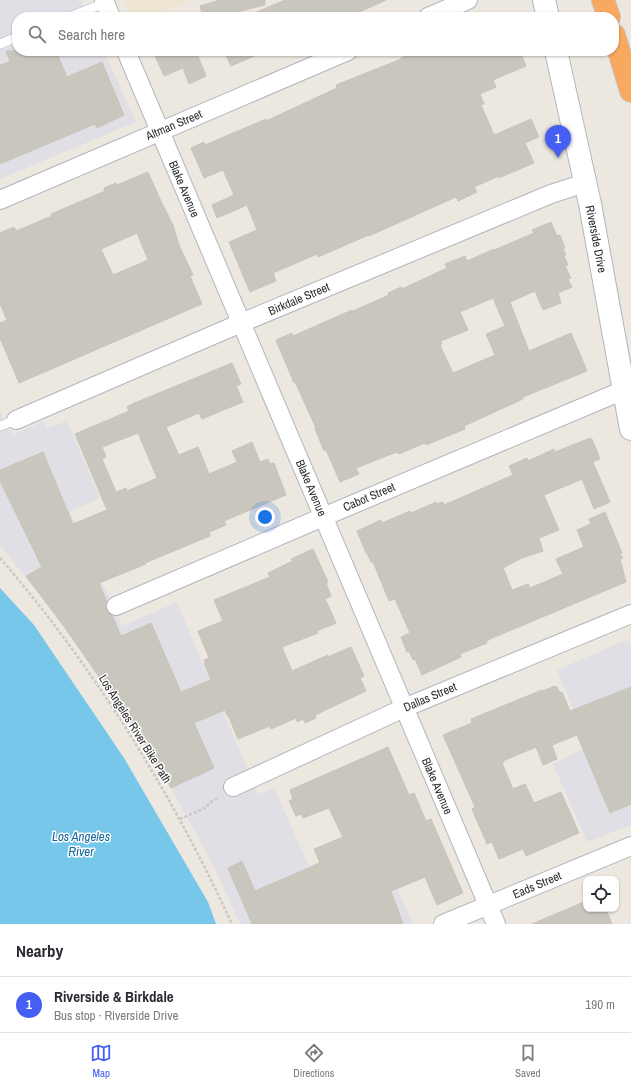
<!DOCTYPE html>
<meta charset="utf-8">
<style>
body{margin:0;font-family:"Archivo Narrow",sans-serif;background:#f7f7f7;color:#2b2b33}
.controls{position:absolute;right:12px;bottom:12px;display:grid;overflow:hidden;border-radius:8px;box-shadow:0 1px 3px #0004}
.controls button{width:36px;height:36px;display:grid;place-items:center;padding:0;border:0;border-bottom:1px solid #e1e1e2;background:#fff;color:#2b2b33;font:20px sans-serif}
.you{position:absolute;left:265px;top:517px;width:14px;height:14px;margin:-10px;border:3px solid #fff;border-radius:50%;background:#1a73e8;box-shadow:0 0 0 6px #1a73e833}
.badge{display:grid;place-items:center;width:26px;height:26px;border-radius:50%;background:#465ff3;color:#fff;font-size:13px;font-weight:700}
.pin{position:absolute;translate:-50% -33px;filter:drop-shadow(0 1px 2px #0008)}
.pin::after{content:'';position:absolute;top:21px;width:14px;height:12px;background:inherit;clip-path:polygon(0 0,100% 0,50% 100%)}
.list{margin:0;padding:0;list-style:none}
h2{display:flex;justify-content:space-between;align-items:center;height:52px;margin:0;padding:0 16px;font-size:17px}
h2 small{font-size:13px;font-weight:400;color:#7c7c81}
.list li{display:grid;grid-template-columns:26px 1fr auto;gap:12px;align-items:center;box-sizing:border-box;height:56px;padding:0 16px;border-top:1px solid #e1e1e2}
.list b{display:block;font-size:15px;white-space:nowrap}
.list p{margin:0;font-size:13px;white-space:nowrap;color:#7c7c81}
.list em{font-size:13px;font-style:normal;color:#7c7c81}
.icon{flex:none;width:22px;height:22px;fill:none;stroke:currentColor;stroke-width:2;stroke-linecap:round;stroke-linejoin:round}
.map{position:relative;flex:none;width:631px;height:924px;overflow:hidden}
.search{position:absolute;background:#fff;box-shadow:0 1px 3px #0004;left:12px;right:12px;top:12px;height:44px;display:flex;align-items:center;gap:10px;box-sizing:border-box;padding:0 14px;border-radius:16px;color:#7c7c81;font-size:15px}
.sheet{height:108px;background:#fff}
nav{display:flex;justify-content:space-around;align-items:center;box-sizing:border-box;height:56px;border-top:1px solid #e1e1e2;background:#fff;font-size:11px;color:#7c7c81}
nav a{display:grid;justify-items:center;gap:2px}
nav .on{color:#465ff3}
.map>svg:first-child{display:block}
.industrial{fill:#e1dfe6}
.education{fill:#eee5d0}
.water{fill:#77c7ea}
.building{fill:#c9c6bd;stroke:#c9c4b9;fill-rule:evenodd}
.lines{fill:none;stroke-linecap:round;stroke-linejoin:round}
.lane-casing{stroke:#b2b5bf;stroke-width:10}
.street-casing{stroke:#b2b5bf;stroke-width:20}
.secondary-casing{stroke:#b2b5bf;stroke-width:24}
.highway-casing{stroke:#c8c8c8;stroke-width:24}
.path{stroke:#c8c8c8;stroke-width:2.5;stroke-dasharray:3 2;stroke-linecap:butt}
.lane{stroke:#fff;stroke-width:9}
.street{stroke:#fff;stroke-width:18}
.secondary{stroke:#fff;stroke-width:22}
.highway{stroke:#f8a85f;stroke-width:22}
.labels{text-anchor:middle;stroke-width:3;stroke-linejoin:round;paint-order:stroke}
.street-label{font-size:12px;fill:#2c2c2c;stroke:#fff}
.water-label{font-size:13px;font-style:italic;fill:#13669a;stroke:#fff}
</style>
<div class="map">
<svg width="631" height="924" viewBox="0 0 631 924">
<rect width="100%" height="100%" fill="#ede8df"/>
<!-- industrial -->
<g class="industrial">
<path d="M0,0h81l8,17h-72v34h87l32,71 -136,57z"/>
<path d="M0,411l13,24 31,-14 3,7 20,-7 33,77 -30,14 52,114 55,-24 81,192 16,-6 35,78 66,-27 38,85h-173l-26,-57 -43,-79 -39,-64 -69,-99 -63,-80z"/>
<path d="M626,640l5,4v181l-44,17 -34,-78 35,-18 -31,-76z"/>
</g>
<!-- education -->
<path class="education" d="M124,0h66l-43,17h-15z"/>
<!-- water -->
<path class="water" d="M0,588l34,37 90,133 84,144 8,22h-216z"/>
<!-- building -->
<g class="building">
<path d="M220,0h45v5l-48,12h-14l-3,-11z"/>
<path d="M285,0h101l-37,17h-104z"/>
<path d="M6,51h50l11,26 35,-15 22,53 -27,13 -2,-4 -95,40v-99l10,-3z"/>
<path d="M153,51h24l2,5 12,-5h5l10,25 -17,8 -6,-16 -19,8z"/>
<path d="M224,51h42l-35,15z"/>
<path d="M420,51l1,2 4,-2h95l6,15 -33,14 3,7 -16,7 4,10 -3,1 13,30 37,-16 8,18 -14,6 9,20 -35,15v-2l-25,11 3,5 -19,9 -2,-4 -87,39v-1l-51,22 -1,-3 -44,19 3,8 -26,11 -21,-50 28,-12 -10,-25 -30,13 -5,-13 22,-10 -11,-25 -19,8 -13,-30 13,-6 1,3 61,-26v2l71,-33 -1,-3 65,-26v-1l12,-6 1,2z"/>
<path d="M148,172l12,27 13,26 6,20 14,30 -3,1 12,28 -183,79 -19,-45v-15l7,-3 -7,-16v-71l14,-6 2,4 36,-15 -1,-2 54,-23 -1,-3 12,-5 1,2zM137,233l11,27 -35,15 -12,-26z"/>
<path d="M551,222l6,14 3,-1 5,13 -2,1 3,6 -2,1 4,9 -3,1 6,12 -3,1 4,8 -14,6 3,10 -18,7 -8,-19 -25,11 19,49 42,-18 16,38 -64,26v2l-59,27 1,3 -39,16 -1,-2 -26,11 -1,-2 -9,3 -33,13 3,6 -19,8 -14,-32 -2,1 -9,-22 1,-1 -21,-46 -1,1 -18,-43 16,-7 1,3 59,-26 1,1 36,-16 -1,-2 13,-6 1,2 45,-21 -2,-4 20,-8 2,5 27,-12v1l40,-17 -2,-3zM493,298l12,28 -19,8 9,21 -42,18 -13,-28 2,-1 -1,-3 27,-11 -8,-18z"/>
<path d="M232,363l9,21 -5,2 7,16 -41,17 -3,-6 -33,14 13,28 19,-8 11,27 28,-12 -5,-11 20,-9 8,20 8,-3 2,5 4,-1 12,32 -62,26 2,4 -17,7 1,4 -65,27 1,1 -47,19 8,19 -1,8 6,5 9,21 30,-13 30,69 30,-12 -7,-17h2l-2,-3 5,-2 -11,-27 25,-10 -9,-21 56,-23 -2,-4 25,-12 -2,-2 22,-10 15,33 -2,1 5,13 -6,3 3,6 8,18 -19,8 1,2 -36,14 10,24 36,-16v2l23,-10 13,29 -4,2 6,13 -51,24 1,3 -11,5 -2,-4 -6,3 -1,-4 -25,11 -1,-3 -32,13 -10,-24 -1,1 -2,-6 -31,13 20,45 -43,20 -39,-64 -21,-30 -48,-69 -37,-49 16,-9 -42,-86v-11l43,-18 30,72 34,-14 -32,-76 54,-23 -2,-4 5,-3zM138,433l19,45 -30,13 -1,-3 -10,4 -14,-33 4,-2 -4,-10z"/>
<path d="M590,438v1h2l8,20 -7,3 17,40 -16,7 -12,-30 -38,16 15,35 -20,8 4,13 -21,7 -19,10 9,22 16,-6 2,4 33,-14 -7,-15 28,-12 -7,-17 14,-6 -2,-5 16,-7 17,41 -2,1 3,4 -3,1 6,23 -136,57 -4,3 1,1 -27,11 1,3 -39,18 -7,-16 -2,1 -4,-9 -2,1 -6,-15 9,-4 -15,-34 -6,2 -16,-39h-2l-4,-9h-1l-9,-22 24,-11 1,3 28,-12 1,2 25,-11 1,2 6,-2 1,3 69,-30 -4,-9 18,-8 1,3 26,-12 1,3z"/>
<path d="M555,686l1,2 1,-1 3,6 2,-1 8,19 61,-24v117l-21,9 -33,-78 -25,10 5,14 -14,6 -7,-18 -33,14 1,1 -2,1 11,26 12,-5 9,19 27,-11 18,41 -53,23 -3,-7 -24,10 -7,-17 -5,2 -15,-35 3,-2 -32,-72 29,-12 -1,-4 71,-29v1z"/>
<path d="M388,747l21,48 5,-2 12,28 5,-2 32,74 -26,12 -12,-28 -34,14 12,33h-151l-24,-56 14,-7 13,30 65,-28 -6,-14 29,-12 -14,-29 -26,10 -2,-4 -5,2 -7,-15 4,-2 -3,-9z"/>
<path d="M586,901v8h20l6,15h-80z"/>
</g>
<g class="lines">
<!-- lane casing -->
<g class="lane-casing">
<g id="lane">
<path d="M69,17l36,-14"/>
<path d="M0,44l17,-7"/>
<path d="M0,426l16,-6"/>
</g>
</g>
<!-- street casing -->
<g class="street-casing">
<g id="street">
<path d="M104,0l7,17"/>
<path d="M428,17l40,-17"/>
<path d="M126,51l370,873"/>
<path d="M0,200l348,-149"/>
<path d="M16,420l225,-97 310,-129 34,-11"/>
<path d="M116,606l207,-89 301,-127"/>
<path d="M233,787l171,-79 227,-94"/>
<path d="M443,924l188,-78"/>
</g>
</g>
<!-- secondary casing -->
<g class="secondary-casing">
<g id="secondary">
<path d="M544,0l4,17"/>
<path d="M556,51l34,153 41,225"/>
</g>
</g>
<!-- highway casing -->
<g class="highway-casing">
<g id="highway">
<path d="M603,0l6,17"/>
<path d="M614,35l17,56"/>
</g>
</g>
<!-- path -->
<g class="path">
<path d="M0,558c95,110 171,234 232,366"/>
<path d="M180,819l25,-11 6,-6 8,-5"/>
</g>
<!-- lane -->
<use href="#lane" class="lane"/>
<!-- street -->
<use href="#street" class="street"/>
<!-- secondary -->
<use href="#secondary" class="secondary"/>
<!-- highway -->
<use href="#highway" class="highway"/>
</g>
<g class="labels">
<!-- street labels -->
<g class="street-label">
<text transform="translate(174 125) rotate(-23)" y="4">Altman Street</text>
<text transform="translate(184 189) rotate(67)" y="4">Blake Avenue</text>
<text transform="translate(596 239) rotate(79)" y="4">Riverside Drive</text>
<text transform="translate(299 299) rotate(-23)" y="4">Birkdale Street</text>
<text transform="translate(311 488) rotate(67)" y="4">Blake Avenue</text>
<text transform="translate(369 497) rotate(-23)" y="4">Cabot Street</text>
<text transform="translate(430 697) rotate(-23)" y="4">Dallas Street</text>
<text transform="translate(135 729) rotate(58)" y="4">Los Angeles River Bike Path</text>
<text transform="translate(437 786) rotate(67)" y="4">Blake Avenue</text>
<text transform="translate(537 885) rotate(-23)" y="4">Eads Street</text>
</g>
<!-- water labels -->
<g class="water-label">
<text x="81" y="841">Los Angeles<tspan x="81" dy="15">River</tspan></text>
</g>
</g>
</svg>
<div class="controls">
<button><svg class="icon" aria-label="locate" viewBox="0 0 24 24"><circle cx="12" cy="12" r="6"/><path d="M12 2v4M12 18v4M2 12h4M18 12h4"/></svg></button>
</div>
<div class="you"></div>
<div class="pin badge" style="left:558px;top:158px">1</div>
<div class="search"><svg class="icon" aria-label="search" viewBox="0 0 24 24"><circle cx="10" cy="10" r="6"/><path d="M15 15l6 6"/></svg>Search here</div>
</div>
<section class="sheet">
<h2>Nearby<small></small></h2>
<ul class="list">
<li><span class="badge">1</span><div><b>Riverside &amp; Birkdale</b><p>Bus stop · Riverside Drive</p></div><em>190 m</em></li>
</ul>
</section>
<nav>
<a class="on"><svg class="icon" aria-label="map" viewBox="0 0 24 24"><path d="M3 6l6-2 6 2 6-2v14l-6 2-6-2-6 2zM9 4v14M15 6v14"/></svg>Map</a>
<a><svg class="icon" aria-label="directions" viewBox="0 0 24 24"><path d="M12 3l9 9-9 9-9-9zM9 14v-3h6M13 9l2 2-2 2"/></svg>Directions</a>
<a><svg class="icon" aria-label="saved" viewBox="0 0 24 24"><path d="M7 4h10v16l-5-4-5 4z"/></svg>Saved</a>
</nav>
